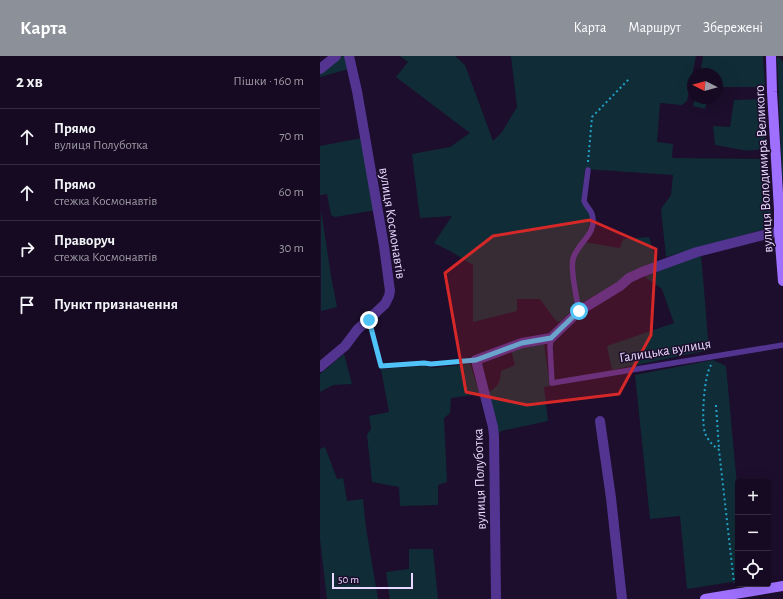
<!DOCTYPE html>
<html lang="uk">
<meta charset="utf-8">
<style>
body{margin:0;font-family:"Alegreya Sans",sans-serif;background:#1e132a;color:#f1f3f6}
.controls{position:absolute;right:12px;bottom:12px;display:grid;overflow:hidden;border-radius:4px;box-shadow:0 4px 16px #0002}
.controls button{width:36px;height:36px;display:grid;place-items:center;padding:0;border:0;border-bottom:1px solid #342b3f;background:#150a21;color:#f1f3f6;font:20px sans-serif}
.compass{position:absolute;left:367px;top:12px;width:36px;height:36px;border-radius:50%;background:#150a21;box-shadow:0 4px 16px #0002;rotate:276deg}
.scale{position:absolute;left:12px;bottom:10px;width:81px;box-sizing:border-box;padding-left:4px;border:2px solid #e9d9ff;border-top:0;font-size:11px;line-height:14px;white-space:nowrap;color:#e9d9ff;-webkit-text-stroke:3px #1c0e2c;paint-order:stroke}
.stop{position:absolute;width:12px;height:12px;margin:-9px;border:3px solid #4fc3f7;border-radius:50%;background:#fff}
.stop.end{background:#4fc3f7;border-color:#fff;box-shadow:0 1px 4px #0008}
.list{margin:0;padding:0;list-style:none}
h2{display:flex;justify-content:space-between;align-items:center;height:52px;margin:0;padding:0 16px;font-size:17px}
h2 small{font-size:13px;font-weight:400;color:#9d9aa5}
.list li{display:grid;grid-template-columns:26px 1fr auto;gap:12px;align-items:center;box-sizing:border-box;height:56px;padding:0 16px;border-top:1px solid #342b3f}
.list b{display:block;font-size:15px;white-space:nowrap}
.list p{margin:0;font-size:13px;white-space:nowrap;color:#9d9aa5}
.list em{font-size:13px;font-style:normal;color:#9d9aa5}
.icon{flex:none;width:22px;height:22px;fill:none;stroke:currentColor;stroke-width:2;stroke-linecap:round;stroke-linejoin:round}
.map{position:relative;flex:none;width:463px;height:543px;overflow:hidden}
header{display:flex;align-items:center;gap:24px;box-sizing:border-box;height:56px;padding:0 20px;background:#8c9099;color:#fff}
header strong{font-size:19px}
nav{display:flex;gap:22px;margin-inline-start:auto;font-size:14px}
main{display:flex}
aside{flex:1;background:#150a21}
.map>svg:first-child{display:block}
.green{fill:#102d37}
.lines{fill:none;stroke-linecap:round;stroke-linejoin:round}
.path{stroke:#23a2c9;stroke-width:2;stroke-dasharray:2 3;stroke-linecap:butt}
.service{stroke:#533490;stroke-width:5.5}
.minor{stroke:#533490;stroke-width:10}
.secondary{stroke:#9f70ff;stroke-width:10}
.route{stroke:#4fc3f7;stroke-width:5}
.marked{fill:#d62828;fill-opacity:0.2;stroke:#d62828;stroke-width:3;stroke-linejoin:round}
.labels{text-anchor:middle;stroke-width:3;stroke-linejoin:round;paint-order:stroke}
.street-label{font-size:14px;fill:#e9d9ff;stroke:#1c0e2c}
</style>
<header>
<strong>Карта</strong>
<nav><a>Карта</a><a>Маршрут</a><a>Збережені</a></nav>
</header>
<main>
<aside>
<h2>2 хв<small>Пішки · 160 m</small></h2>
<ul class="list">
<li><svg class="icon" aria-label="ahead" viewBox="0 0 24 24"><path d="M12 20V5M6 11l6-6 6 6"/></svg><div><b>Прямо</b><p>вулиця Полуботка</p></div><em>70 m</em></li>
<li><svg class="icon" aria-label="ahead" viewBox="0 0 24 24"><path d="M12 20V5M6 11l6-6 6 6"/></svg><div><b>Прямо</b><p>стежка Космонавтів</p></div><em>60 m</em></li>
<li><svg class="icon" aria-label="right" viewBox="0 0 24 24"><path d="M7 20v-9h11M14 6l5 5-5 5"/></svg><div><b>Праворуч</b><p>стежка Космонавтів</p></div><em>30 m</em></li>
<li><svg class="icon" aria-label="arrive" viewBox="0 0 24 24"><path d="M6 21V4h12l-3 4 3 4H6"/></svg><div><b>Пункт призначення</b></div></li>
</ul>
</aside>
<div class="map">
<svg width="463" height="543" viewBox="0 0 463 543">
<rect width="100%" height="100%" fill="#1c0e2c"/>
<!-- green -->
<g class="green">
<path d="M22,0h3l4,13 -29,8v-3z"/>
<path d="M80,0h55l10,9 28,76 9,-9 15,-25 -6,-51h185l-9,45 -5,4 -22,-2 -3,39 16,2 -1,14 94,1 6,64 -2,3 -5,3 -99,28 -5,-48 10,-14 2,-20 -88,-6 -3,32 9,14 -2,11 -6,16 37,6 3,-9 26,-2 7,24 -80,45 -16,16 -4,-1 -16,-22h-23v12l-44,11v-57l-23,-14 -16,-8 18,-27 -32,2 -8,-64 38,-7 20,-14 -74,-56 12,-15z"/>
<path d="M383,0h60l2,31h-48v-13h-17z"/>
<path d="M457,0l6,6v117l-1,-3z"/>
<path d="M375,42h13l-3,11 -12,-3z"/>
<path d="M444,43l1,48c-14,8 -34,0 -50,-2l-2,-19 17,1 4,-27z"/>
<path d="M42,82l14,72 -41,7 -4,-2 -4,-21 -7,1v-49z"/>
<path d="M1,154l10,66 6,31 -16,4z"/>
<path d="M381,198l8,96 -97,20 -5,-24 67,-23 -12,-34 -17,-12z"/>
<path d="M224,287l6,43 -6,1 4,34 -47,10 -3,3 -12,-41c12,-5 14,-10 15,-22l14,-6 -4,-15z"/>
<path d="M24,298l8,30 -19,1 -13,7v-18z"/>
<path d="M393,304l13,6 12,130v85l-51,8 -7,-73 -30,3 -15,-144z"/>
<path d="M150,308l10,30 -29,4 -1,15 -6,5 3,64 -9,3v20l-38,1 -1,-19 -27,-5 -5,-47 4,-6 -2,-13 20,-4 -8,-43 43,-3 8,2z"/>
<path d="M5,391l12,32 6,-1 4,23 16,-2 3,29 12,71h-51l-7,-60v-90z"/>
<path d="M89,493h24l5,50h-48l-4,-27 23,-3z"/>
</g>
<g class="lines">
<!-- path -->
<g class="path">
<path d="M268,106l4,-45 37,-38"/>
<path d="M52,274l9,36 43,-3 7,1 35,-3"/>
<path d="M391,309c-7,11 -10,56 -6,68 3,8 8,12 14,17l15,133"/>
<path d="M396,349l3,44"/>
</g>
<!-- service -->
<g class="service">
<path d="M259,255c-2,-12 -9,-41 -6,-52 4,-16 25,-25 19,-45 -2,-5 -6,-8 -8,-13l4,-31"/>
<path d="M231,282l-1,9 2,36 231,-38"/>
</g>
<!-- minor -->
<g class="minor">
<path d="M0,13l16,-13"/>
<path d="M0,311l25,-21 12,-16 28,-26 4,-8 1,-5 -6,-45 -27,-155 -8,-35"/>
<path d="M280,365l11,77 11,101"/>
<path d="M176,543l-2,-163 -1,-9 -17,-67 46,-17 29,-5 28,-27 41,-25 9,-8 13,-6 55,-20 82,-21"/>
</g>
<!-- secondary -->
<g class="secondary">
<path d="M451,0l1,36 7,118v21l4,50"/>
<path d="M385,543l78,-13"/>
</g>
</g>
<g class="lines">
<!-- route -->
<path class="route" d="M49,264l12,46 43,-3 7,1 45,-4 46,-17 29,-5 28,-27"/>
</g>
<!-- marked area -->
<path class="marked" d="M270,164l66,29 -5,86 -32,59 -92,11 -61,-13 -21,-119 48,-37z"/>
<g class="labels">
<!-- street labels -->
<g class="street-label">
<text transform="translate(443 113) rotate(-93)" y="5">вулиця Володимира Великого</text>
<text transform="translate(73 167) rotate(81)" y="5">вулиця Космонавтів</text>
<text transform="translate(345 294) rotate(-9)" y="5">Галицька вулиця</text>
<text transform="translate(159 423) rotate(-92)" y="5">вулиця Полуботка</text>
</g>
</g>
</svg>
<div class="controls">
<button>+</button>
<button>−</button>
<button><svg class="icon" aria-label="locate" viewBox="0 0 24 24"><circle cx="12" cy="12" r="6"/><path d="M12 2v4M12 18v4M2 12h4M18 12h4"/></svg></button>
</div>
<svg class="compass" viewBox="-18 -18 36 36"><path d="M0-13l5 13h-10z" fill="#e53935"/><path d="M0 13l5-13h-10z" fill="#9d9aa5"/></svg>
<div class="scale">50 m</div>
<div class="stop" style="left:259px;top:255px"></div>
<div class="stop end" style="left:49px;top:264px"></div>
</div>
</main>
